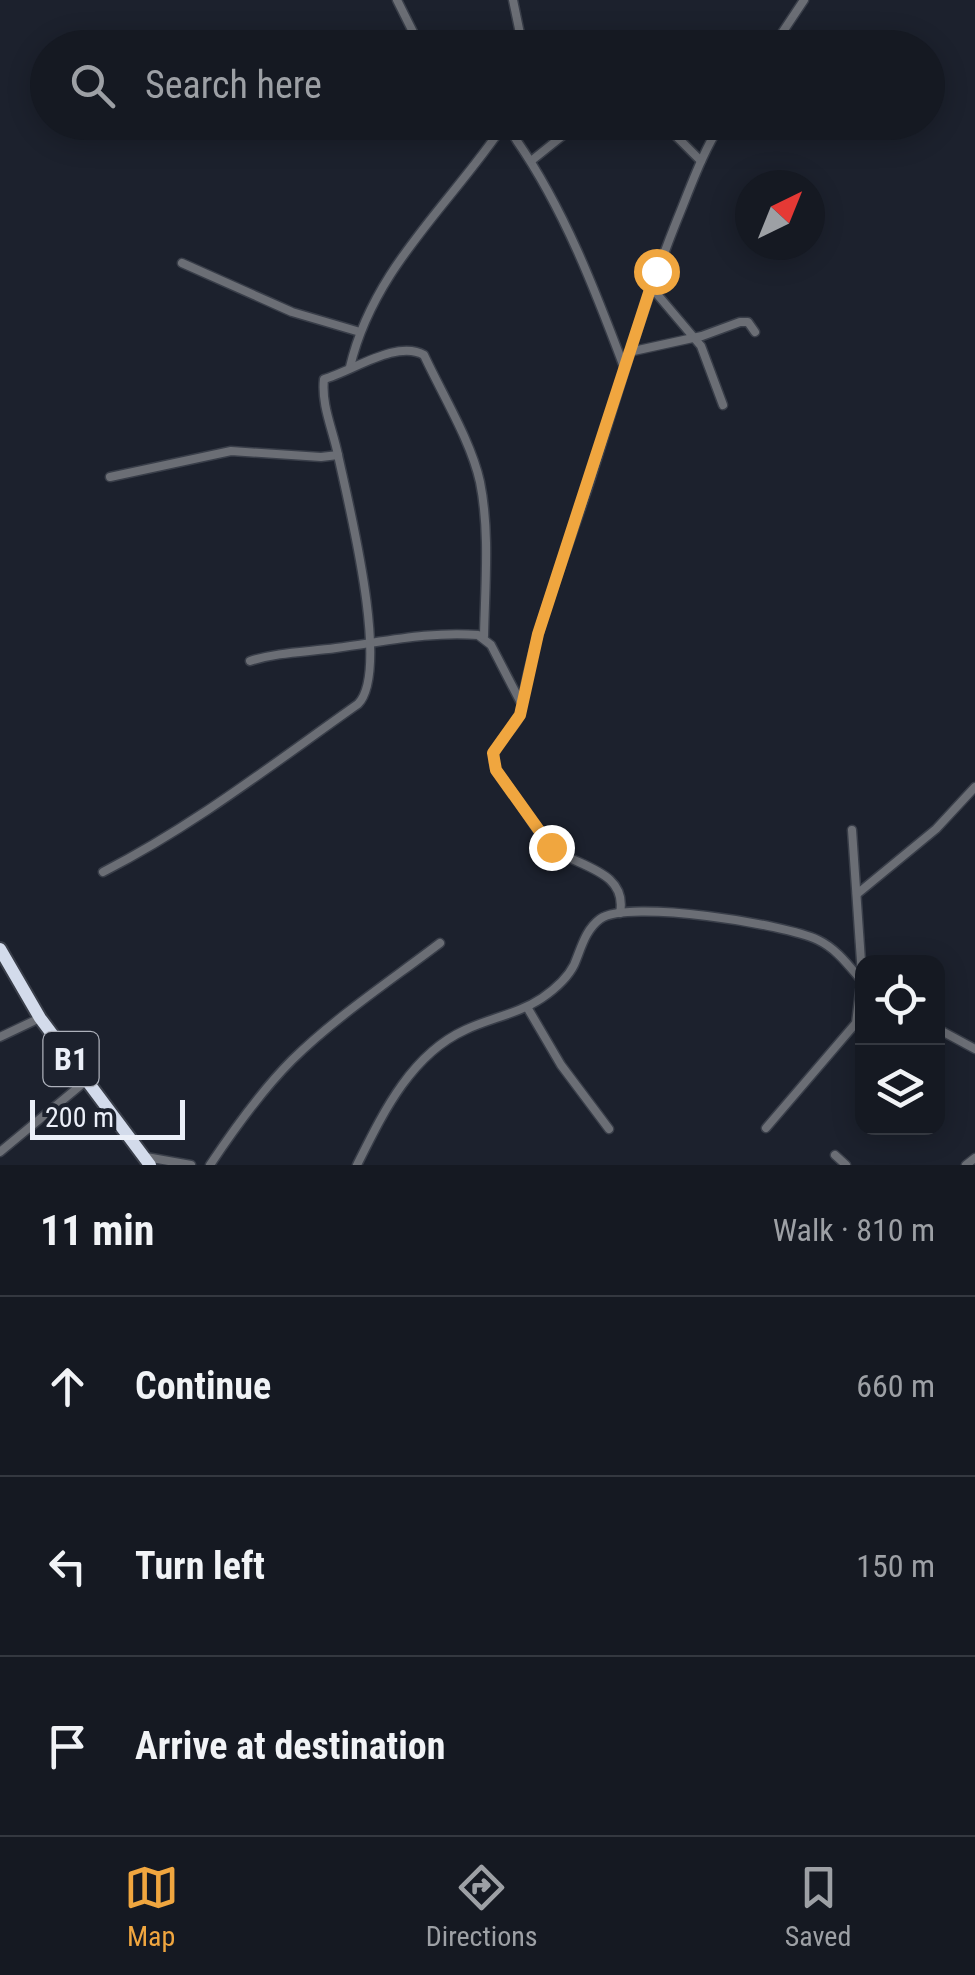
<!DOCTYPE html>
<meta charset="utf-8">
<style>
body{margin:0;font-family:"Roboto Condensed",sans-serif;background:#1e222a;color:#f1f3f6}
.controls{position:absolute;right:30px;bottom:30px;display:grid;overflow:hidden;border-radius:20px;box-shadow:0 5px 25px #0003}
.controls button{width:90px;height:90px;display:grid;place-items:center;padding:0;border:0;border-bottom:2px solid #343840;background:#151922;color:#f1f3f6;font:50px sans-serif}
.compass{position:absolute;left:735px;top:170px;width:90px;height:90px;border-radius:50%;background:#151922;box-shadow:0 5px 25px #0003;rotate:43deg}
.scale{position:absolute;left:30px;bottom:25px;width:155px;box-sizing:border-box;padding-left:10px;border:5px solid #ebeff8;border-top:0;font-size:28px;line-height:35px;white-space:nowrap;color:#ebeff8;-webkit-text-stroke:8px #1c212d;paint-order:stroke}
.stop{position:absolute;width:30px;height:30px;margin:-22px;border:8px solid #f0a63f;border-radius:50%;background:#fff}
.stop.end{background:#f0a63f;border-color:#fff;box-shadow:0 2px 10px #0008}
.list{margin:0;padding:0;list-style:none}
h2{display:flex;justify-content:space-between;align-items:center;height:130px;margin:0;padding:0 40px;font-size:42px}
h2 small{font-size:32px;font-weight:400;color:#9da0a5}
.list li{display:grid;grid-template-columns:65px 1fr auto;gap:30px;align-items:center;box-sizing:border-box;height:180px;padding:0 40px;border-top:2px solid #343840}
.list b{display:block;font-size:38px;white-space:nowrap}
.list em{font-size:32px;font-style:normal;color:#9da0a5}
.icon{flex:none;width:55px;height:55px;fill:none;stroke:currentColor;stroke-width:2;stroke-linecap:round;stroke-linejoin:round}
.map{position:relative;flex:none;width:975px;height:1165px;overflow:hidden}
.search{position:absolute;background:#151922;box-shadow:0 5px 25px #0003;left:30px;right:30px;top:30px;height:110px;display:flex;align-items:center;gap:25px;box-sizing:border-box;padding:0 35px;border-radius:55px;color:#9da0a5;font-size:38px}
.sheet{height:670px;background:#151922}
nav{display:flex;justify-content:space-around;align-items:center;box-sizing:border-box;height:140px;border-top:2px solid #343840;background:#151922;font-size:28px;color:#9da0a5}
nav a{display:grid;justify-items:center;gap:5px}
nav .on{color:#f0a63f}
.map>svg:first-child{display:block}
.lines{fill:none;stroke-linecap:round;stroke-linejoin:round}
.minor-casing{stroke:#393e49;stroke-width:11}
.highway-casing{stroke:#393e49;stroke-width:16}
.minor{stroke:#6b6e75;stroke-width:8}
.highway{stroke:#d3dbeb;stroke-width:12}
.route{stroke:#f0a63f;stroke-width:12}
.labels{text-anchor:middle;stroke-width:8;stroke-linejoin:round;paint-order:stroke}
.shield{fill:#1c212d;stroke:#adb1bb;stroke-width:2.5}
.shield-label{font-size:32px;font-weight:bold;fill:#ebeff8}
</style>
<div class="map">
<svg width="975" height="1165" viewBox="0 0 975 1165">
<rect width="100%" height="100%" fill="#1c212d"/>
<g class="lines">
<!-- minor casing -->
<g class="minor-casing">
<g id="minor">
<path d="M397,0l24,48"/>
<path d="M513,0l10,48"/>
<path d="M772,48l32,-48"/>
<path d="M454,122l14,6 19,-6"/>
<path d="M504,122c7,6 8,11 13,19 47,68 78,149 107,226"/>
<path d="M662,122l39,39"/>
<path d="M531,161l40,-32"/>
<path d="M182,263l110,49 68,20"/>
<path d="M651,287l50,59 22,59"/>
<path d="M629,352l73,-16 38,-14h8l7,10"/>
<path d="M350,367c23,-99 101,-163 155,-244"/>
<path d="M110,477l121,-26 90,6 17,-2"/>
<path d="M250,661c28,-9 57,-9 86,-13 47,-6 94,-17 142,-13l13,10 29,56"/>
<path d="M103,872c92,-47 171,-109 255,-168 33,-33 -10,-202 -20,-249 -5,-25 -17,-50 -14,-76 27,-7 73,-40 100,-24 18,39 47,86 56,127 10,49 5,104 4,154"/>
<path d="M857,894l79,-65 39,-42"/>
<path d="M620,913c9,-47 -55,-47 -74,-71 -17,-23 -31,-49 -50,-71 -10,-26 15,-35 24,-56 12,-81 45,-157 70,-234 28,-88 53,-176 87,-261 14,-34 25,-67 45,-98"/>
<path d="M527,1007l34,58 48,64"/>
<path d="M938,1029l37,20"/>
<path d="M0,1037l40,-19"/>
<path d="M766,1128l90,-105 6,-47 -10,-146"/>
<path d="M0,1152l87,-72"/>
<path d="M835,1155l11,10"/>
<path d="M146,1157l45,8"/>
<path d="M210,1165c24,-36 51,-74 82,-105 45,-44 98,-79 148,-117"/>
<path d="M357,1165c25,-50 53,-110 108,-135 25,-12 53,-16 77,-32 13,-9 25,-19 32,-33 7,-16 11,-35 26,-46 28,-20 185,5 218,21 19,9 31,26 44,41"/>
<path d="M966,1165l9,-7"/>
</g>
</g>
<!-- highway casing -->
<g class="highway-casing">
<path id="highway" d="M0,949l40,69 110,147"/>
</g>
<!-- minor -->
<use href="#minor" class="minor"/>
<!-- highway -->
<use href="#highway" class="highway"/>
</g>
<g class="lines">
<!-- route -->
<path class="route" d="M551,847l-55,-77 -3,-17 27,-38 18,-81 118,-363"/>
</g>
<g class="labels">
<!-- shield labels -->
<rect class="shield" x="43.5" y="1032" width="55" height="54" rx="8"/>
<g class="shield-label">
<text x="71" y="1070">B1</text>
</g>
</g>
</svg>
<div class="controls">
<button><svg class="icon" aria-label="locate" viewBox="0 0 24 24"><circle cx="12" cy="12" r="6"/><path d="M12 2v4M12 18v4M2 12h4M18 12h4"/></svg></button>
<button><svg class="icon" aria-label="layers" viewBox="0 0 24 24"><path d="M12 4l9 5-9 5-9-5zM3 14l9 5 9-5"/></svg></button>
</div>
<svg class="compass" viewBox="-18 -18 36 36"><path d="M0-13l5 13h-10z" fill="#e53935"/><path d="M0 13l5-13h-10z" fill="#9da0a5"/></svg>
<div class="scale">200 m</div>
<div class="stop" style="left:656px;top:271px"></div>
<div class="stop end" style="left:551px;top:847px"></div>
<div class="search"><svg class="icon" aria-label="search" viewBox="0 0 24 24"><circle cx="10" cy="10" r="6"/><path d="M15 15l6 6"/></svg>Search here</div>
</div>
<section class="sheet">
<h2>11 min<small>Walk · 810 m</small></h2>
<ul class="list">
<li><svg class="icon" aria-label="ahead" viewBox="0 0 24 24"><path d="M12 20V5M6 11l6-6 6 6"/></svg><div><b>Continue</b></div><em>660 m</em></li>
<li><svg class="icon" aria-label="left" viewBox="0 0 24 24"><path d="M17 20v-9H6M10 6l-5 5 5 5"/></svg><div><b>Turn left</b></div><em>150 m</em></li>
<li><svg class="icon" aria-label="arrive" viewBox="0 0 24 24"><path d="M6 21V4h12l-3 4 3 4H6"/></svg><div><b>Arrive at destination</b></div></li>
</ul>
</section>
<nav>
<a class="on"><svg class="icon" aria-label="map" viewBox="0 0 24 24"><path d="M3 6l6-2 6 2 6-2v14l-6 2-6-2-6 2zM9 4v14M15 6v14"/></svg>Map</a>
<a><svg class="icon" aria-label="directions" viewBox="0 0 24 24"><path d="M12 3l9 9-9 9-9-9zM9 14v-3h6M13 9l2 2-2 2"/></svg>Directions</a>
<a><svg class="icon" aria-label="saved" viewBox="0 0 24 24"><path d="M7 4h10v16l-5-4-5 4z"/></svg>Saved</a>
</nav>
